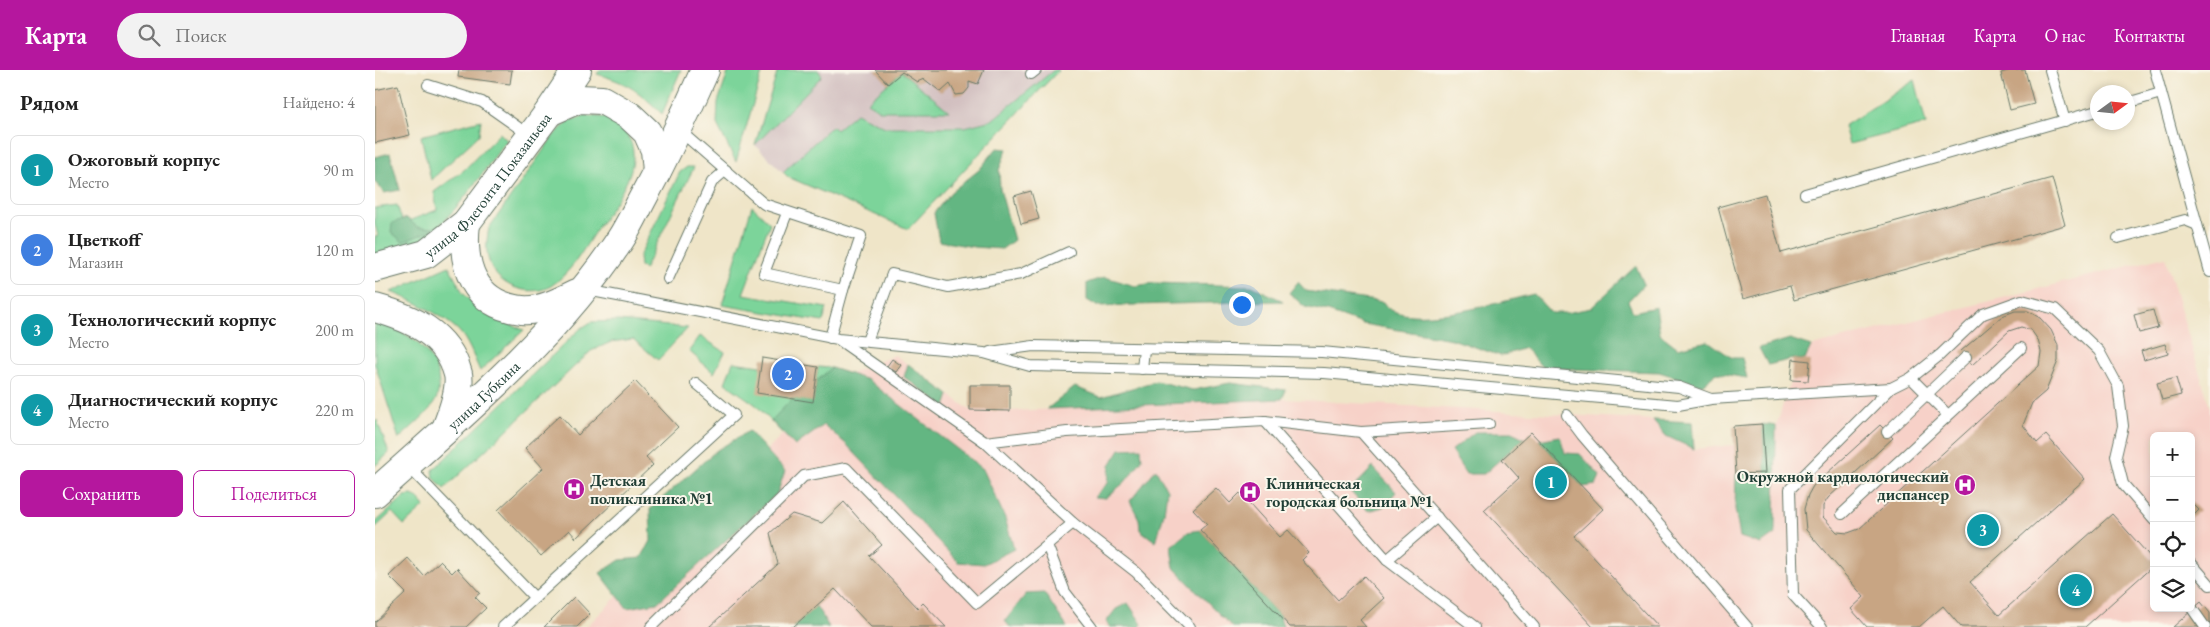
<!DOCTYPE html>
<html lang="ru">
<meta charset="utf-8">
<style>
body{margin:0;font-family:"EB Garamond",serif;background:#f2f2f2;color:#222}
.controls{position:absolute;right:15px;bottom:15px;display:grid;overflow:hidden;border-radius:8px;box-shadow:0 2px 8px #0003}
.controls button{width:45px;height:45px;display:grid;place-items:center;padding:0;border:0;border-bottom:1px solid #e0e0e0;background:#fff;color:#222;font:25px sans-serif}
.compass{position:absolute;left:1715px;top:15px;width:45px;height:45px;border-radius:50%;background:#fff;box-shadow:0 2px 8px #0003;rotate:75deg}
.you{position:absolute;left:866px;top:234px;width:18px;height:18px;margin:-12px;border:4px solid #fff;border-radius:50%;background:#1a73e8;box-shadow:0 0 0 8px #1a73e833}
.badge{display:grid;place-items:center;width:32px;height:32px;border-radius:50%;background:#b5179e;color:#fff;font-size:16px;font-weight:700}
.pin{position:absolute;translate:-50% -50%;border:2px solid #fff;box-shadow:0 1px 5px #0006}
.list{margin:0;padding:0;list-style:none}
h2{display:flex;justify-content:space-between;align-items:center;height:65px;margin:0;padding:0 20px;font-size:21px}
h2 small{font-size:16px;font-weight:400;color:#767676}
.list li{display:grid;grid-template-columns:32px 1fr auto;gap:15px;align-items:center;box-sizing:border-box;height:70px;margin:0 10px 10px;padding:0 10px;border:1px solid #e0e0e0;border-radius:8px}
.list b{display:block;font-size:19px;white-space:nowrap}
.list p{margin:0;font-size:16px;white-space:nowrap;color:#767676}
.list em{font-size:16px;font-style:normal;color:#767676}
.actions{display:flex;gap:10px;padding:15px 20px}
.actions a{flex:1;padding:11px 0;border:1px solid #b5179e;border-radius:8px;text-align:center;font-size:18px;color:#b5179e}
.actions .main{background:#b5179e;color:#fff}
.icon{flex:none;width:28px;height:28px;fill:none;stroke:currentColor;stroke-width:2;stroke-linecap:round;stroke-linejoin:round}
.map{position:relative;flex:none;width:1835px;height:557px;overflow:hidden}
header{display:flex;align-items:center;gap:30px;box-sizing:border-box;height:70px;padding:0 25px;background:#b5179e;color:#fff}
header strong{font-size:24px}
nav{display:flex;gap:28px;margin-inline-start:auto;font-size:18px}
.search{width:350px;height:45px;background:#f2f2f2;display:flex;align-items:center;gap:12px;box-sizing:border-box;padding:0 18px;border-radius:28px;color:#767676;font-size:19px}
main{display:flex}
aside{flex:1;background:#fff}
.map>svg:first-child{display:block}
.built{fill:#f7d1c8;fill-rule:evenodd}
.industrial{fill:#d2bfc0}
.green{fill:#7bd49a;stroke:#4d8867}
.forest{fill:#64b682;stroke:#427a5b}
.building{fill:#c8a583}
.lines{fill:none;stroke-linecap:round;stroke-linejoin:round}
.service-casing{stroke:#687868;stroke-width:12}
.secondary-casing{stroke:#687868;stroke-width:30}
.service{stroke:#fff;stroke-width:10}
.secondary{stroke:#fff;stroke-width:28}
.labels{text-anchor:middle;stroke-width:4;stroke-linejoin:round;paint-order:stroke}
.street-label{font-size:16px;fill:#1f3d34;stroke:#fbf7ec}
.poi-label{font-size:16px;font-weight:bold;fill:#1f3d34;stroke:#fbf7ec;text-anchor:start}
</style>
<header>
<strong>Карта</strong>
<div class="search"><svg class="icon" aria-label="search" viewBox="0 0 24 24"><circle cx="10" cy="10" r="6"/><path d="M15 15l6 6"/></svg>Поиск</div>
<nav><a>Главная</a><a>Карта</a><a>О нас</a><a>Контакты</a></nav>
</header>
<main>
<aside>
<h2>Рядом<small>Найдено: 4</small></h2>
<ul class="list">
<li><span class="badge" style="background:#0f9aa8">1</span><div><b>Ожоговый корпус</b><p>Место</p></div><em>90 m</em></li>
<li><span class="badge" style="background:#3f7fe0">2</span><div><b>Цветкоff</b><p>Магазин</p></div><em>120 m</em></li>
<li><span class="badge" style="background:#0f9aa8">3</span><div><b>Технологический корпус</b><p>Место</p></div><em>200 m</em></li>
<li><span class="badge" style="background:#0f9aa8">4</span><div><b>Диагностический корпус</b><p>Место</p></div><em>220 m</em></li>
</ul>
<div class="actions"><a class="main">Сохранить</a><a>Поделиться</a></div>
</aside>
<div class="map">
<svg width="1835" height="557" viewBox="0 0 1835 557">
<rect width="100%" height="100%" fill="#fbf7ec"/>
<filter id="ink" filterUnits="userSpaceOnUse"><feTurbulence type="fractalNoise" baseFrequency=".02" numOctaves="2"/><feDisplacementMap in="SourceGraphic" scale="10" xChannelSelector="R" yChannelSelector="G"/><feConvolveMatrix kernelMatrix="1 2 1 2 8 2 1 2 1" color-interpolation-filters="sRGB"/></filter>
<filter id="wash" filterUnits="userSpaceOnUse"><feTurbulence type="fractalNoise" baseFrequency=".0096" numOctaves="4" result="noise"/><feDisplacementMap in="SourceGraphic" scale="20" xChannelSelector="R" yChannelSelector="G"/><feGaussianBlur stdDeviation="1.12" result="paint"/><feColorMatrix in="noise" values="0 0 0 0 0 0 0 0 0 0 0 0 0 0 0 0 0 1.4 0 .05"/><feComposite in="paint" operator="in"/></filter>
<g filter="url(#wash)">
<rect width="100%" height="100%" fill="#efe5c8"/>
<!-- built -->
<path class="built" d="M1790,187l45,151v219h-1624l254,-249 55,-23 75,55 40,1 272,-12 410,23 3,27 39,-4 -1,-19 29,-2 14,2 15,-46 2,-32 19,-2zM1779,366h37v172h-37z"/>
<!-- industrial -->
<path class="industrial" d="M403,0h281l-151,159 -120,-52 -33,-32z"/>
<!-- green -->
<g class="green">
<path d="M225,0h81l-19,44c-23,-23 -34,-31 -65,-40z"/>
<path d="M354,0h26l7,3 -26,89 -19,-38 1,-22z"/>
<path d="M403,0h40l4,6 -67,69z"/>
<path d="M679,0h5l-151,159 -120,-52 -5,-5 49,-46 4,4 20,-17 29,14h80l27,-7z"/>
<path d="M527,2l47,39h-68l-14,-9z"/>
<path d="M1540,10l11,44 -77,20 -5,-18z"/>
<path d="M211,46c8,1 20,0 27,4 4,1 7,7 10,10 28,29 -9,74 -27,100 -13,20 -25,43 -45,56 -19,11 -49,2 -59,-18 -7,-13 -6,-26 -3,-40l65,-93 15,-14z"/>
<path d="M106,50l-2,15 -48,45 -10,-44z"/>
<path d="M125,63l7,7c-24,31 -57,85 -91,103 -13,6 -28,8 -41,11v-17l3,-1 -3,-12v-16l22,-3 6,18 34,-13 -3,-18 30,-22z"/>
<path d="M312,97h7l-50,103 -4,-4 -1,-9 41,-85z"/>
<path d="M377,136l18,17 -27,71 84,14 -4,14 -101,-17z"/>
<path d="M74,196l14,27 21,21 40,16 -44,41c-6,-13 -12,-31 -22,-41 -19,-17 -44,-29 -67,-38z"/>
<path d="M244,251l69,7 -30,32 -25,-21 -22,3 -20,9 -147,138 -10,-11 -1,-8 147,-141 11,-7z"/>
<path d="M0,254c33,3 73,36 62,73 -4,13 -28,32 -38,42l-24,-75z"/>
<path d="M325,266l25,16 -11,21 -25,-22z"/>
<path d="M358,292l28,4 52,35 5,-34 13,1 19,6 -67,60 -27,-29 -31,-22z"/>
<path d="M2,350l12,33 -14,13v-45z"/>
<path d="M37,425l6,3 7,8 -21,19 -12,-13 -17,16v-5l30,-27z"/>
</g>
<!-- forest -->
<g class="forest">
<path d="M622,78l10,1 -8,21 1,19 14,51 -12,9 -28,-2 -35,-6 -5,-28 17,-21 28,-22z"/>
<path d="M15,83l10,37 -16,3 -9,-11v-25z"/>
<path d="M32,148l10,9 20,1 -34,14 -12,-10 1,-9z"/>
<path d="M1261,196l8,18 -16,17 5,11 23,-5 4,27 18,14 30,-7 24,17h10l5,20 -30,-5 -15,12 -43,-13 -116,-4 -18,-20 -24,8 -49,-17 -89,-15 -35,-12 -23,-5 -16,-14 9,-11 8,9 77,11c2,3 5,7 8,8 32,16 108,-8 143,-16l17,19h15l25,-5z"/>
<path d="M730,207l30,9 19,-3 98,3 31,15 -186,5 -10,-6v-17z"/>
<path d="M1415,269l21,7 -6,14 -12,-1 -25,6 -9,-17z"/>
<path d="M533,294l41,31 -4,12 -41,-30z"/>
<path d="M456,298l37,12 115,89 22,49 9,31 -30,15 -26,-2 -112,-118 -22,-19 -29,21 -24,-25 22,-23 20,3 3,-19z"/>
<path d="M781,311l37,9 37,-7 56,7 -4,9 -235,10 28,-22 26,10z"/>
<path d="M1278,350l39,2 2,27 -28,-13z"/>
<path d="M1387,354l14,2 -1,108 -14,10 -21,-7 -5,-28 1,-35 29,-1z"/>
<path d="M374,361l36,40 -8,23 -120,109 -30,5 -27,-35 20,-13 21,-2 10,-17 -1,-32 67,-59z"/>
<path d="M1100,362h37l12,6 -40,36h-18l-15,-23z"/>
<path d="M1185,366l5,17 15,1 20,22 -4,9 -13,2 -44,-47z"/>
<path d="M766,378l1,12 -17,22 -19,16 -12,-1 14,-14 2,-18 10,-16z"/>
<path d="M998,397l23,25 -13,15 -15,4 -18,-20z"/>
<path d="M781,399l11,21 -3,23 -8,29 -16,-12 -1,-11 -9,-18z"/>
<path d="M825,460l79,85 4,12h-51l-58,-59 -3,-22 17,-14z"/>
<path d="M669,523l23,34h-57l-5,-6 21,-27z"/>
<path d="M753,533l14,21 -2,3h-30l-4,-5 10,-13z"/>
<path d="M441,536l13,21h-36z"/>
</g>
<g id="blocks">
<!-- building -->
<g class="building">
<path d="M84,0h53l-2,14 -52,-7z"/>
<path d="M500,0h109l-6,14 -9,-3v7l-5,6 -8,1 -6,-11 -9,8 -17,-13 -7,3 -15,-10 -14,12z"/>
<path d="M1636,0h14l9,34 -24,6 -9,-37z"/>
<path d="M23,15l12,50 -35,8v-53z"/>
<path d="M1677,108l13,47 -271,75 -4,-14 -47,13 -25,-92 47,-13 16,59z"/>
<path d="M656,121l8,28 -18,5 -7,-28z"/>
<path d="M1778,240l5,18 -19,5 -5,-18z"/>
<path d="M1640,241h13l12,7 11,12 7,15v16l-12,30 -14,12 -9,22 14,18 9,-8 39,44 -115,103 29,33 113,-101 42,47v4l-69,62h-124l-18,-21 -24,21h-52l-16,-18 13,-12 -58,-67 -2,-21 4,-14 5,-9 67,-61 13,13 -65,60 -5,8v11l14,15 11,1 11,-4 180,-163 2,-14 -3,-12 -7,-10 -10,-3 -12,4 -37,34 -11,-14 41,-35z"/>
<path d="M1790,274l3,9 -24,7 -3,-9z"/>
<path d="M387,288l56,9 -5,35 -56,-9z"/>
<path d="M517,289l9,6 -5,7 -9,-6z"/>
<path d="M1418,289l17,2 -2,20 -17,-1z"/>
<path d="M1801,308l5,17 -19,5 -5,-17z"/>
<path d="M260,311l43,46 -32,30 7,8 -77,73 -7,-8 -28,26 -43,-46 45,-42 -18,-20 35,-33 18,20z"/>
<path d="M595,315h40v26l-40,-1z"/>
<path d="M1387,354l3,49 -29,1 -3,-48z"/>
<path d="M1156,362l72,77 -29,27 84,91h-65l-109,-117 35,-32 -17,-19z"/>
<path d="M841,418l14,15 10,-10 40,44 8,-7 21,23 -7,7 36,40 26,-24 20,22 -24,22 6,7h-76l-90,-97 7,-6 -14,-15z"/>
<path d="M469,432l38,43 -13,11 49,52 5,-5 23,24h-75l-36,-38 -42,38h-84l69,-63 -8,-31 22,-19 30,9z"/>
<path d="M1816,432l8,8 -8,8z"/>
<path d="M33,488l16,18 16,-15 12,12 5,-5 23,25 -5,4 11,11 -20,19h-91v-5l31,-29 -17,-17z"/>
<path d="M199,527l16,17 -13,13h-33z"/>
<path d="M1826,532l9,11v14h-37z"/>
</g>
</g>
</g>
<g filter="url(#ink)">
<use href="#blocks" fill-opacity="0" stroke="#687868" stroke-width="1"/>
<g class="lines">
<!-- service casing -->
<g class="service-casing">
<g id="service">
<path d="M1675,0l15,51"/>
<path d="M1780,0l55,202"/>
<path d="M656,4l5,-4"/>
<path d="M53,15l54,17 47,33"/>
<path d="M1752,33l34,-10"/>
<path d="M305,61l84,73 97,32 -18,54 -79,-17 23,-60"/>
<path d="M1430,124l292,-83"/>
<path d="M1743,168l67,-18 12,5"/>
<path d="M293,209l44,-97 14,-12"/>
<path d="M212,220l251,49 146,14 46,13 294,7 354,32 33,-6 180,-11"/>
<path d="M455,268l13,-48"/>
<path d="M464,270l146,102 88,81 63,49 54,55"/>
<path d="M492,271l25,-67 56,13 73,-13 48,-22"/>
<path d="M615,282l43,-6 289,6 357,35 32,12"/>
<path d="M767,299l2,-20"/>
<path d="M1536,308l37,37"/>
<path d="M1192,345l15,20 165,192"/>
<path d="M890,351l122,139 88,67"/>
<path d="M986,362l128,-8"/>
<path d="M1512,362l79,-75"/>
<path d="M610,372l82,-10 198,-11 96,11 173,195"/>
<path d="M32,395l128,133"/>
<path d="M1467,444l179,-166"/>
<path d="M672,475l18,47 27,35"/>
<path d="M1012,490l50,-43"/>
<path d="M1816,493l19,22"/>
<path d="M1816,537l14,20"/>
<path d="M128,557l231,-212 -38,-32"/>
<path d="M276,557l153,-151 42,-8 131,135 96,-80"/>
<path d="M1447,557l-29,-32 -3,-106 101,-101 20,-10 29,-23 43,-41 39,-14 33,9 44,42 19,35 5,40 -7,30 7,28 31,36"/>
</g>
</g>
<!-- secondary casing -->
<g class="secondary-casing">
<g id="secondary">
<path d="M174,42l30,-13 23,1 28,16 17,16 8,18 2,21"/>
<path d="M91,153c-5,42 7,82 56,87 18,2 39,-9 55,-17"/>
<path id="s1" d="M0,198l51,-14 40,-31 83,-111 28,-42"/>
<path d="M0,238c36,10 72,25 83,66 3,14 -6,39 -11,52"/>
<path id="s2" d="M0,423c86,-77 181,-156 245,-253 9,-14 16,-29 24,-44 22,-41 42,-83 61,-126"/>
</g>
</g>
<!-- service -->
<use href="#service" class="service"/>
<!-- secondary -->
<use href="#secondary" class="secondary"/>
</g>
</g>
<!-- icons -->
<defs>
<g id="hospital-disc" transform="scale(1.125)"><circle r="9.5" fill="#b5179e" stroke="#fbf7ec"/><path d="M-5-5h3v3.5h4V-5h3V5h-3V1.5h-4V5h-3Z" fill="#fff"/></g>
</defs>
<g fill-rule="evenodd">
<use href="#hospital-disc" x="1590" y="415"/>
<use href="#hospital-disc" x="199" y="419"/>
<use href="#hospital-disc" x="875" y="422"/>
</g>
<g class="labels">
<!-- street labels -->
<g class="street-label">
<text dy="6" stroke="none"><textPath href="#s1" startOffset="146">улица Флегонта Показаньева</textPath></text>
<text dy="6" stroke="none"><textPath href="#s2" startOffset="146">улица Губкина</textPath></text>
</g>
<!-- poi labels -->
<g class="poi-label">
<text x="1574" y="412" text-anchor="end">Окружной кардиологический<tspan x="1574" dy="18">диспансер</tspan></text>
<text x="215" y="416">Детская<tspan x="215" dy="18">поликлиника №1</tspan></text>
<text x="891" y="419">Клиническая<tspan x="891" dy="18">городская больница №1</tspan></text>
</g>
</g>
</svg>
<div class="controls">
<button>+</button>
<button>−</button>
<button><svg class="icon" aria-label="locate" viewBox="0 0 24 24"><circle cx="12" cy="12" r="6"/><path d="M12 2v4M12 18v4M2 12h4M18 12h4"/></svg></button>
<button><svg class="icon" aria-label="layers" viewBox="0 0 24 24"><path d="M12 4l9 5-9 5-9-5zM3 14l9 5 9-5"/></svg></button>
</div>
<svg class="compass" viewBox="-18 -18 36 36"><path d="M0-13l5 13h-10z" fill="#e53935"/><path d="M0 13l5-13h-10z" fill="#767676"/></svg>
<div class="you"></div>
<div class="pin badge" style="left:1176px;top:412px;background:#0f9aa8">1</div>
<div class="pin badge" style="left:413px;top:304px;background:#3f7fe0">2</div>
<div class="pin badge" style="left:1608px;top:460px;background:#0f9aa8">3</div>
<div class="pin badge" style="left:1701px;top:520px;background:#0f9aa8">4</div>
</div>
</main>
